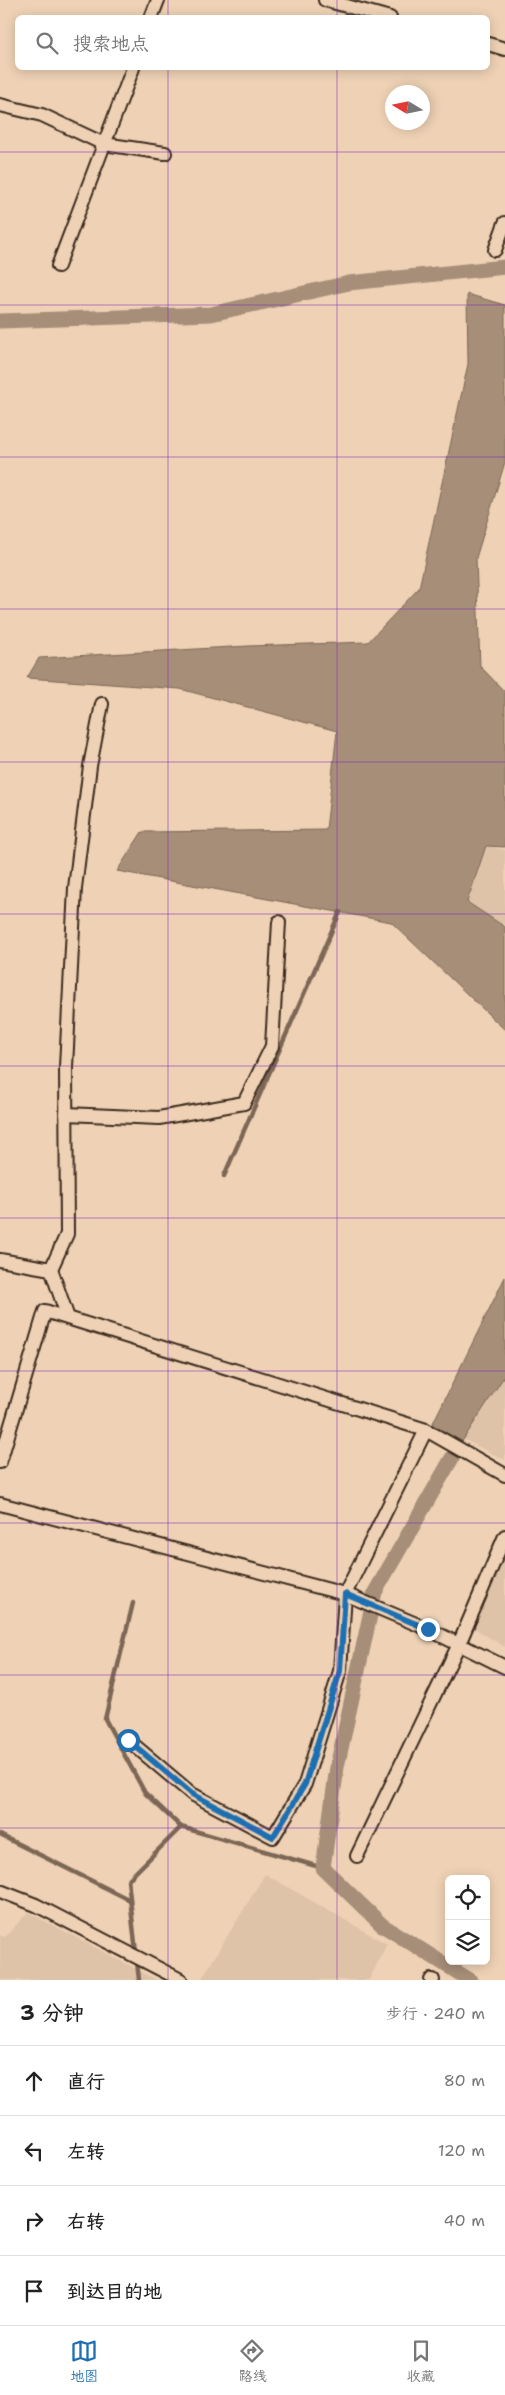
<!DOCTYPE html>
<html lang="zh">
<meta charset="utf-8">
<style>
body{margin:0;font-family:"Shantell Sans","LXGW WenKai TC",sans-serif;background:#f6f6f6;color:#222}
.controls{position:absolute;right:15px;bottom:15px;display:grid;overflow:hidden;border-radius:8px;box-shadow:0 2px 12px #0003}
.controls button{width:45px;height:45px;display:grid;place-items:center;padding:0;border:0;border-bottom:1px solid #e0e0e0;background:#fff;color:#222;font:25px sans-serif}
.compass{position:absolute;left:385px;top:85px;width:45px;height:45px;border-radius:50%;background:#fff;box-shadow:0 2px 12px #0003;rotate:280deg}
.stop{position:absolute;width:15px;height:15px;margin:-11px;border:4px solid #1f6fb2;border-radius:50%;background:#fff}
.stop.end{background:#1f6fb2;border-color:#fff;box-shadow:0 1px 5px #0008}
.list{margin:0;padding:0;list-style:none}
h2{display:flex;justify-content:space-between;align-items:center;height:65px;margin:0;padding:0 20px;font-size:21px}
h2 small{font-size:16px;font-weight:400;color:#767676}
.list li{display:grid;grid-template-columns:32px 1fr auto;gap:15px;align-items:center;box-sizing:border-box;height:70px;padding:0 20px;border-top:1px solid #e0e0e0}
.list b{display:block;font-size:19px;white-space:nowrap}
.list em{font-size:16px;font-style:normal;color:#767676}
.icon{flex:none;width:28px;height:28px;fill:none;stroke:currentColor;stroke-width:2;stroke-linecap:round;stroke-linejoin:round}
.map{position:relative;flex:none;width:505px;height:1980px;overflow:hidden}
.search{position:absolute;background:#fff;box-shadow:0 2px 12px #0003;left:15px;right:15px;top:15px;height:55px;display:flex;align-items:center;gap:12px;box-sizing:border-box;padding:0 18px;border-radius:8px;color:#767676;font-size:19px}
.sheet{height:345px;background:#fff}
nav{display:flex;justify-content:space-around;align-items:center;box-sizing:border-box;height:70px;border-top:1px solid #e0e0e0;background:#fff;font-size:14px;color:#767676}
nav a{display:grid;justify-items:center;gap:2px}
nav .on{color:#1f6fb2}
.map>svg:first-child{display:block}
.built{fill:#dfc3a8}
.water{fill:#a68e78;stroke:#7b6654}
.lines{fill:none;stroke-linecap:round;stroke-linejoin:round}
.stream{stroke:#7b6654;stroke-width:4.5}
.canal{stroke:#a68e78;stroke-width:15}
.street-casing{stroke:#3b2a1e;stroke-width:16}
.street{stroke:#efd2b5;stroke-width:12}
.route{stroke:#1f6fb2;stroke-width:6}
.grid{fill:none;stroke:#7b2cbf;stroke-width:1;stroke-opacity:0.55}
</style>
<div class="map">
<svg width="505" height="1980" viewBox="0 0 505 1980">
<rect width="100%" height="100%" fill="#efd2b5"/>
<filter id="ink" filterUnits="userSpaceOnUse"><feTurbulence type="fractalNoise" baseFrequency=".02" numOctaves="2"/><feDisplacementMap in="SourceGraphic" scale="10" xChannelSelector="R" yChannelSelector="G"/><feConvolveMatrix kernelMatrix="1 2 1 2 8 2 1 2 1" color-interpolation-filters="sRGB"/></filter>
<g filter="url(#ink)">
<!-- built -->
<g class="built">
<path d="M486,846l19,4v77l-38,-24z"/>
<path d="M505,1375v85l-42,-21z"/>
<path d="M505,1546v101l-35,-21z"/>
<path d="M265,1874l122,70 -18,36h-162l-5,-2z"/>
<path d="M28,1912l129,68h-157v-45l5,2z"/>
</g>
<!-- water -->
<g class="water">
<path d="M467,294l38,11v157l-29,96 4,108 25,26v155l-19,-1 -19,56 38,25v103l-114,-108 -274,-51 25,-39 184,-2 11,-99 -157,-42 -153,-11 12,-20 209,-12 120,-4 51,-54 49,-224z"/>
<path d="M505,1277v98l-51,79 -26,-21z"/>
</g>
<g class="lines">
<!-- stream -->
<g class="stream">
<path d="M224,1176l116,-264"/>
<path d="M133,1603l-28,116 40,74 36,34"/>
<path d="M0,1835l130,65"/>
<path d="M139,1980l-11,-100 53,-53 142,41"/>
</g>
<!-- canal -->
<g class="canal">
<path d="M0,321l211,-7 138,-31 156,-16"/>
<path d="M452,1458l-77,134 -38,175 -14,101 59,57 88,55"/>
</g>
<!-- street casing -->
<g class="street-casing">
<g id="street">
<path d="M325,0l65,18"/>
<path d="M151,18l7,-18"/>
<path d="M488,44l17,5"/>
<path d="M0,105l42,10 62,29 61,9"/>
<path d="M495,250l10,-27"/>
<path d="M58,266l75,-198"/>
<path d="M66,1114l93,4 85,-15 28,-57 7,-124"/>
<path d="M0,1260l51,9 17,49"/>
<path d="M51,1269l16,-35 -1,-167 9,-179 15,-122 12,-62"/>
<path d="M0,1462l45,-151 381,119 79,45"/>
<path d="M0,1504l345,90 83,35 77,38"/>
<path d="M128,1740l64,54 81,43 32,-53 35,-113 5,-77 81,-164"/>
<path d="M357,1856l102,-212 46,-108"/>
<path d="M0,1891l36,14 145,75"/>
<path d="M431,1980h2"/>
</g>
</g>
<!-- street -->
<use href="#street" class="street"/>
</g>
</g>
<g class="lines" filter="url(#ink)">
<!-- route -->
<path class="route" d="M128,1740l64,54 81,43 32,-53 35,-113 5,-77 83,35"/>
</g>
<!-- grid -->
<path class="grid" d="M168,0v18M337,0v18M168,68v1912M337,68v1912M0,152h505M0,305h505M0,457h505M0,609h505M0,762h505M0,914h505M0,1066h505M0,1218h505M0,1371h505M0,1523h505M0,1675h505M0,1828h505"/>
</svg>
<div class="controls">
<button><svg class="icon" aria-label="locate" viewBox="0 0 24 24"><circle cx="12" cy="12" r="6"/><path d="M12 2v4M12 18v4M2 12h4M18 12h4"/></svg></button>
<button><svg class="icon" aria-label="layers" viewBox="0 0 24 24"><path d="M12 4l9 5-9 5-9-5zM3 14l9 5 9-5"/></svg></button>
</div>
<svg class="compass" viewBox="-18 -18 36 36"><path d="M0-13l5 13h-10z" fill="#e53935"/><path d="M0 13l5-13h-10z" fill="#767676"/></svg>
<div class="stop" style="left:128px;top:1740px"></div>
<div class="stop end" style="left:428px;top:1629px"></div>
<div class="search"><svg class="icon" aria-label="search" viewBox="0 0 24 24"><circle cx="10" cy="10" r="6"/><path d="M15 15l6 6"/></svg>搜索地点</div>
</div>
<section class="sheet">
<h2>3 分钟<small>步行 · 240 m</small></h2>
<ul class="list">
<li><svg class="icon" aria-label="ahead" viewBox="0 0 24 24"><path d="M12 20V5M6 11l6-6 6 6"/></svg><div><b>直行</b></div><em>80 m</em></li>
<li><svg class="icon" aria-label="left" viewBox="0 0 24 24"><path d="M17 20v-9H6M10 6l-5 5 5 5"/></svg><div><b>左转</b></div><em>120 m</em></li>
<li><svg class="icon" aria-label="right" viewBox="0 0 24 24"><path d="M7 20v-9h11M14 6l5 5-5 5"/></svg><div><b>右转</b></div><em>40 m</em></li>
<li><svg class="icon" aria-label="arrive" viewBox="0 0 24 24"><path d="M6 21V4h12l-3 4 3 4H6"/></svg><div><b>到达目的地</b></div></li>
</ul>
</section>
<nav>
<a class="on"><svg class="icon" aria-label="map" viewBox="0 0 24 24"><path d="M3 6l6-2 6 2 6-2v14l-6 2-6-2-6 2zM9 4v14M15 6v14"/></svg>地图</a>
<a><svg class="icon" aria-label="directions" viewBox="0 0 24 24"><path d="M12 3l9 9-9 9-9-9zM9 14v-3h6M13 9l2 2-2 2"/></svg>路线</a>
<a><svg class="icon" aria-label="saved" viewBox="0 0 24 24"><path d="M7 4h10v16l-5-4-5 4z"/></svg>收藏</a>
</nav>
